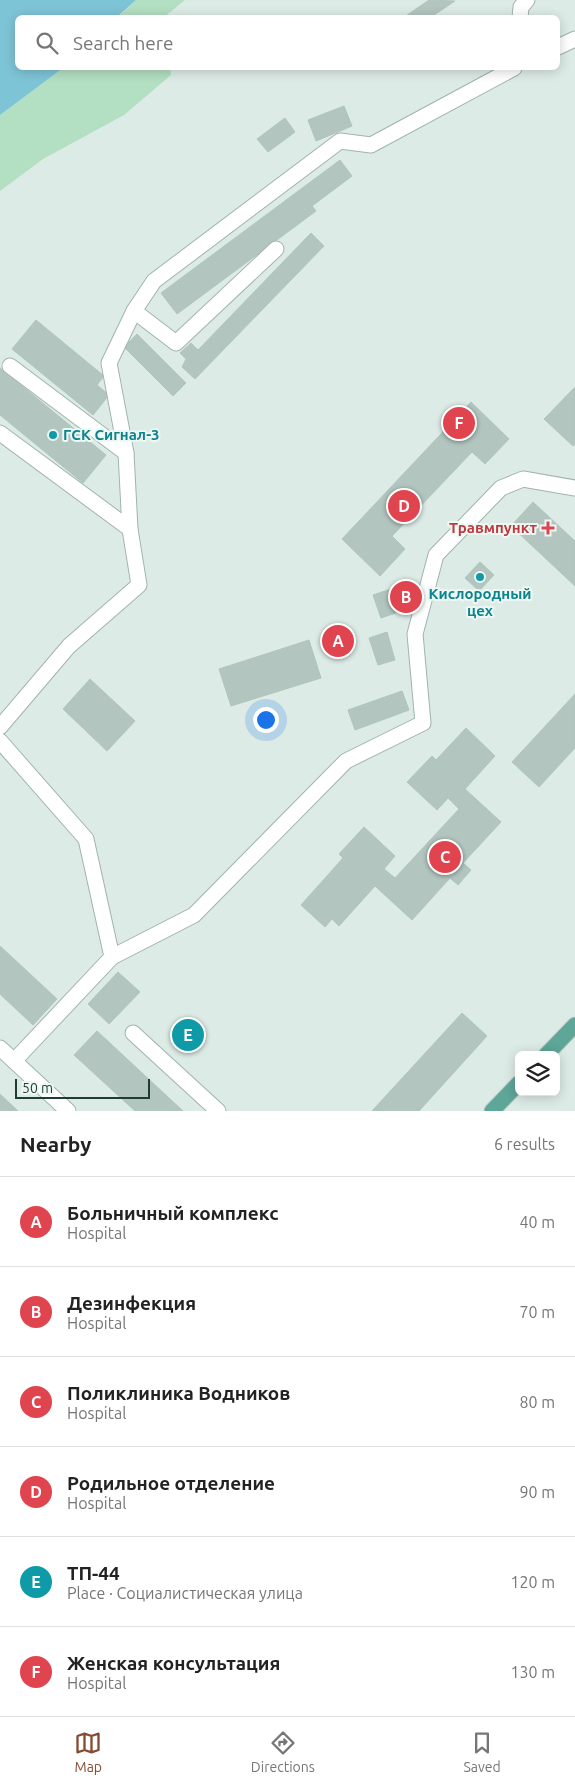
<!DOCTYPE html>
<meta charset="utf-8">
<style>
body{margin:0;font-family:Ubuntu,sans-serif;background:#f2f2f2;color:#222}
.controls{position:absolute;right:15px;bottom:15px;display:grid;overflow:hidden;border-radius:8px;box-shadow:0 2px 12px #0003}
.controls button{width:45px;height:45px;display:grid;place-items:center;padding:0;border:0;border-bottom:1px solid #e0e0e0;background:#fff;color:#222;font:25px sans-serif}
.scale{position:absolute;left:15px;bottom:12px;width:135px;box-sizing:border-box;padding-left:5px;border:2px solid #1d3c36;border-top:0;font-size:14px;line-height:18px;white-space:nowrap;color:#1d3c36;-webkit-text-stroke:4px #eef8f3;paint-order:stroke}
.you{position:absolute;left:265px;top:719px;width:18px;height:18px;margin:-12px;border:4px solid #fff;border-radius:50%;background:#1a73e8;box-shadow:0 0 0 8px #1a73e833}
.badge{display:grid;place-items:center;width:32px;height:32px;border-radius:50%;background:#854c33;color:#fff;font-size:16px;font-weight:700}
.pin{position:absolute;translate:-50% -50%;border:2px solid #fff;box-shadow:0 1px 5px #0006}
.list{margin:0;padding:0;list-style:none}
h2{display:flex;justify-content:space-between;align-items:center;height:65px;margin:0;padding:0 20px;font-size:21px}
h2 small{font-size:16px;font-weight:400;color:#767676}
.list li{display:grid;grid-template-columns:32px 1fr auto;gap:15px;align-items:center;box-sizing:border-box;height:90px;padding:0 20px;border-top:1px solid #e0e0e0}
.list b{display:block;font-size:19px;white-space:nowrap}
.list p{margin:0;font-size:16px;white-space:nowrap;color:#767676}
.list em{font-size:16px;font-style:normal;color:#767676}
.icon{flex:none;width:28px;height:28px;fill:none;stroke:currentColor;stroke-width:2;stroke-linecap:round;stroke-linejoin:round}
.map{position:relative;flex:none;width:575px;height:1111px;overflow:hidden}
.search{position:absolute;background:#fff;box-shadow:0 2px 12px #0003;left:15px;right:15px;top:15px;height:55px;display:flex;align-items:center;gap:12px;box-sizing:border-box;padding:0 18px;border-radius:8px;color:#767676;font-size:19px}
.sheet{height:605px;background:#fff}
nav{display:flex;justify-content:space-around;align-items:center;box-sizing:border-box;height:70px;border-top:1px solid #e0e0e0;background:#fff;font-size:14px;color:#767676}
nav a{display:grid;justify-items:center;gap:2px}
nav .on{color:#854c33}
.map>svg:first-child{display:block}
.green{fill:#b3dfc2}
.water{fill:#7ec4d7}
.building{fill:#b2c6bf;stroke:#afc5bd}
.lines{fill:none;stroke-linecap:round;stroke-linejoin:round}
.minor-casing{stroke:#a0b3ae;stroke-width:17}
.major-casing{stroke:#c0c8c7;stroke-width:17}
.minor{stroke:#fff;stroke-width:15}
.major{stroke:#5da698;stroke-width:15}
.culture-dot{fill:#0f9aa8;stroke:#eef8f3;stroke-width:2}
.health-dot{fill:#e0444e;stroke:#eef8f3;stroke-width:2}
.labels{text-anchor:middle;stroke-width:4;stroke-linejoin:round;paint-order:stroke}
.culture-label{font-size:15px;font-weight:bold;fill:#0d838f;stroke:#eef8f3;text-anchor:start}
.health-label{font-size:15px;font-weight:bold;fill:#be3a42;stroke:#eef8f3;text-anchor:end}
</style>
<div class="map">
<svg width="575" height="1111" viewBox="0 0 575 1111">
<rect width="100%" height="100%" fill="#ddebe6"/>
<!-- green -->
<g class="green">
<path d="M136,0h49l-21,17 -47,1z"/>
<path d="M63,68h107l1,7 -47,40 -81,44 -43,32v-76z"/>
</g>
<!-- water -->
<path class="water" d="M0,0h136l-19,17 -99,1v50h45l-63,47z"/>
<!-- building -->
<g class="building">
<path d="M429,0l26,1 -21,14 2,3h-33z"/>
<path d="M344,106l8,20 -36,15 -8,-21z"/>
<path d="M285,118l10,14 -27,20 -11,-13z"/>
<path d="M340,160l12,16 -40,30 4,5 -139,103 -16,-21z"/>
<path d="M311,233l13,13 -129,133 -13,-12 4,-8 -6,-6 11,-10 7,7z"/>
<path d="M36,320l68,56 -7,9 12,10 -16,20 -81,-66z"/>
<path d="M137,334l49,49 -13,13 -49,-49z"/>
<path d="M0,368l106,87 -23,28 -83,-68z"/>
<path d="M575,387v57l-2,2 -29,-27z"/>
<path d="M471,402l38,37 -24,25 -13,-12 -80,84 13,13 -25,27 -38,-37z"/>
<path d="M533,502l42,39v45l-64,-60z"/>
<path d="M480,562l14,13 -15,16 -14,-13z"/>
<path d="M406,584l7,23 -32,11 -8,-23z"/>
<path d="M387,632l8,28 -17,5 -9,-27z"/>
<path d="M309,640l12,38 -90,28 -12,-37z"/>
<path d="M90,679l45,42 -28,30 -44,-42z"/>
<path d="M402,691l7,19 -54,20 -7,-20z"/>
<path d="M575,694v54l-36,39 -27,-25z"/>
<path d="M466,728l29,28 -30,33 36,33 -38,41 8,7 -13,15 -8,-7 -38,42 -37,-34 -36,40 -7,-7 -7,8 -24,-22 42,-47 -4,-4 25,-27 31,29 -11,13 11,9 64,-69 -11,-11 -11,12 -30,-28 25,-26 4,4z"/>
<path d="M0,946l57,53 -24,26 -33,-31z"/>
<path d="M118,972l22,20 -31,32 -21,-20z"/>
<path d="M462,1013l25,23 -68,75h-47z"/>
<path d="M186,1021l16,15 -11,13 -16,-15z"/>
<path d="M97,1031l86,80h-48l-61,-56z"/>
<path d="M0,1094l18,17h-18z"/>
</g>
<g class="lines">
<!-- minor casing -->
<g class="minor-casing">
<g id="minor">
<path d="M520,18l1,-11 6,-7"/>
<path d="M558,47l17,-8"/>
<path d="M134,311l42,32 100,-94"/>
<path d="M10,366l116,87"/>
<path d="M0,433l130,96"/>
<path d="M0,727l69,-81 70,-61 -9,-56 -4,-76 -17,-90 25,-52 20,-30 186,-140 31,4 143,-77"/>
<path d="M0,741l86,98 26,118 -98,104"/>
<path d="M112,957l82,-42 152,-154 77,-38 -8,-89 21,-79 65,-67 22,-9 52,9"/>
<path d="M133,1033l85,78"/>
<path d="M0,1048l68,63"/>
</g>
</g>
<!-- major casing -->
<g class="major-casing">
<g id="major">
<path d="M546,1055l29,-30"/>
<path d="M492,1111l27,-28"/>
</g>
</g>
<!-- minor -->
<use href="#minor" class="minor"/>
<!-- major -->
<use href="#major" class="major"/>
</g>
<!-- markers -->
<g class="culture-dot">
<circle cx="53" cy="435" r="5"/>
<circle cx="480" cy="577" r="5"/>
</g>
<path class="health-dot" d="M545.5 520.5h5v5h5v5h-5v5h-5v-5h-5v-5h5z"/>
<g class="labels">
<!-- culture labels -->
<g class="culture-label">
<text x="63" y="440">ГСК Сигнал-3</text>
<text x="480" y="599" text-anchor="middle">Кислородный<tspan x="480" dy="17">цех</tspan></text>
</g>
<!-- health labels -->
<g class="health-label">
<text x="537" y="533">Травмпункт</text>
</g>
</g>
</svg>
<div class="controls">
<button><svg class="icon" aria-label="layers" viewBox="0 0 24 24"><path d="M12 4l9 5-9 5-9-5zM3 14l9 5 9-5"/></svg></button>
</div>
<div class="scale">50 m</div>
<div class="you"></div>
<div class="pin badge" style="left:338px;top:641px;background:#e0444e">A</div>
<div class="pin badge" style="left:406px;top:597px;background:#e0444e">B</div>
<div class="pin badge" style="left:445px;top:857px;background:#e0444e">C</div>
<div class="pin badge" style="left:404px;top:506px;background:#e0444e">D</div>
<div class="pin badge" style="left:188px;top:1035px;background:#0f9aa8">E</div>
<div class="pin badge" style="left:459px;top:423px;background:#e0444e">F</div>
<div class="search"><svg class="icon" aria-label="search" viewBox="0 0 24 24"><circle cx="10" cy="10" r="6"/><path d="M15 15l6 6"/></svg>Search here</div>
</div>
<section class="sheet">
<h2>Nearby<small>6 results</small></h2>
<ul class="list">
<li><span class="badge" style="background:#e0444e">A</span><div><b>Больничный комплекс</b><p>Hospital</p></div><em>40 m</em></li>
<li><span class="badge" style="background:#e0444e">B</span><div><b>Дезинфекция</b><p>Hospital</p></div><em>70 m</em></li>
<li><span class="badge" style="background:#e0444e">C</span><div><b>Поликлиника Водников</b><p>Hospital</p></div><em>80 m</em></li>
<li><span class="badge" style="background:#e0444e">D</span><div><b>Родильное отделение</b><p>Hospital</p></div><em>90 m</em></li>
<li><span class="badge" style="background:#0f9aa8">E</span><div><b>ТП-44</b><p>Place · Социалистическая улица</p></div><em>120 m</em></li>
<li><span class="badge" style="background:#e0444e">F</span><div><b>Женская консультация</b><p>Hospital</p></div><em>130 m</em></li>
</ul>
</section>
<nav>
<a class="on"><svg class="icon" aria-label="map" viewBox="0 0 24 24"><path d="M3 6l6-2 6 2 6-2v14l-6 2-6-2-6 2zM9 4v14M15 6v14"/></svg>Map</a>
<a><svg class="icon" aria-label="directions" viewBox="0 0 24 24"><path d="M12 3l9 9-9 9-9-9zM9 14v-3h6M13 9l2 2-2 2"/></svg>Directions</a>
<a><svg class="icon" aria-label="saved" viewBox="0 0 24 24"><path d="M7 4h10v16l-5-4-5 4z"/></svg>Saved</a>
</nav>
